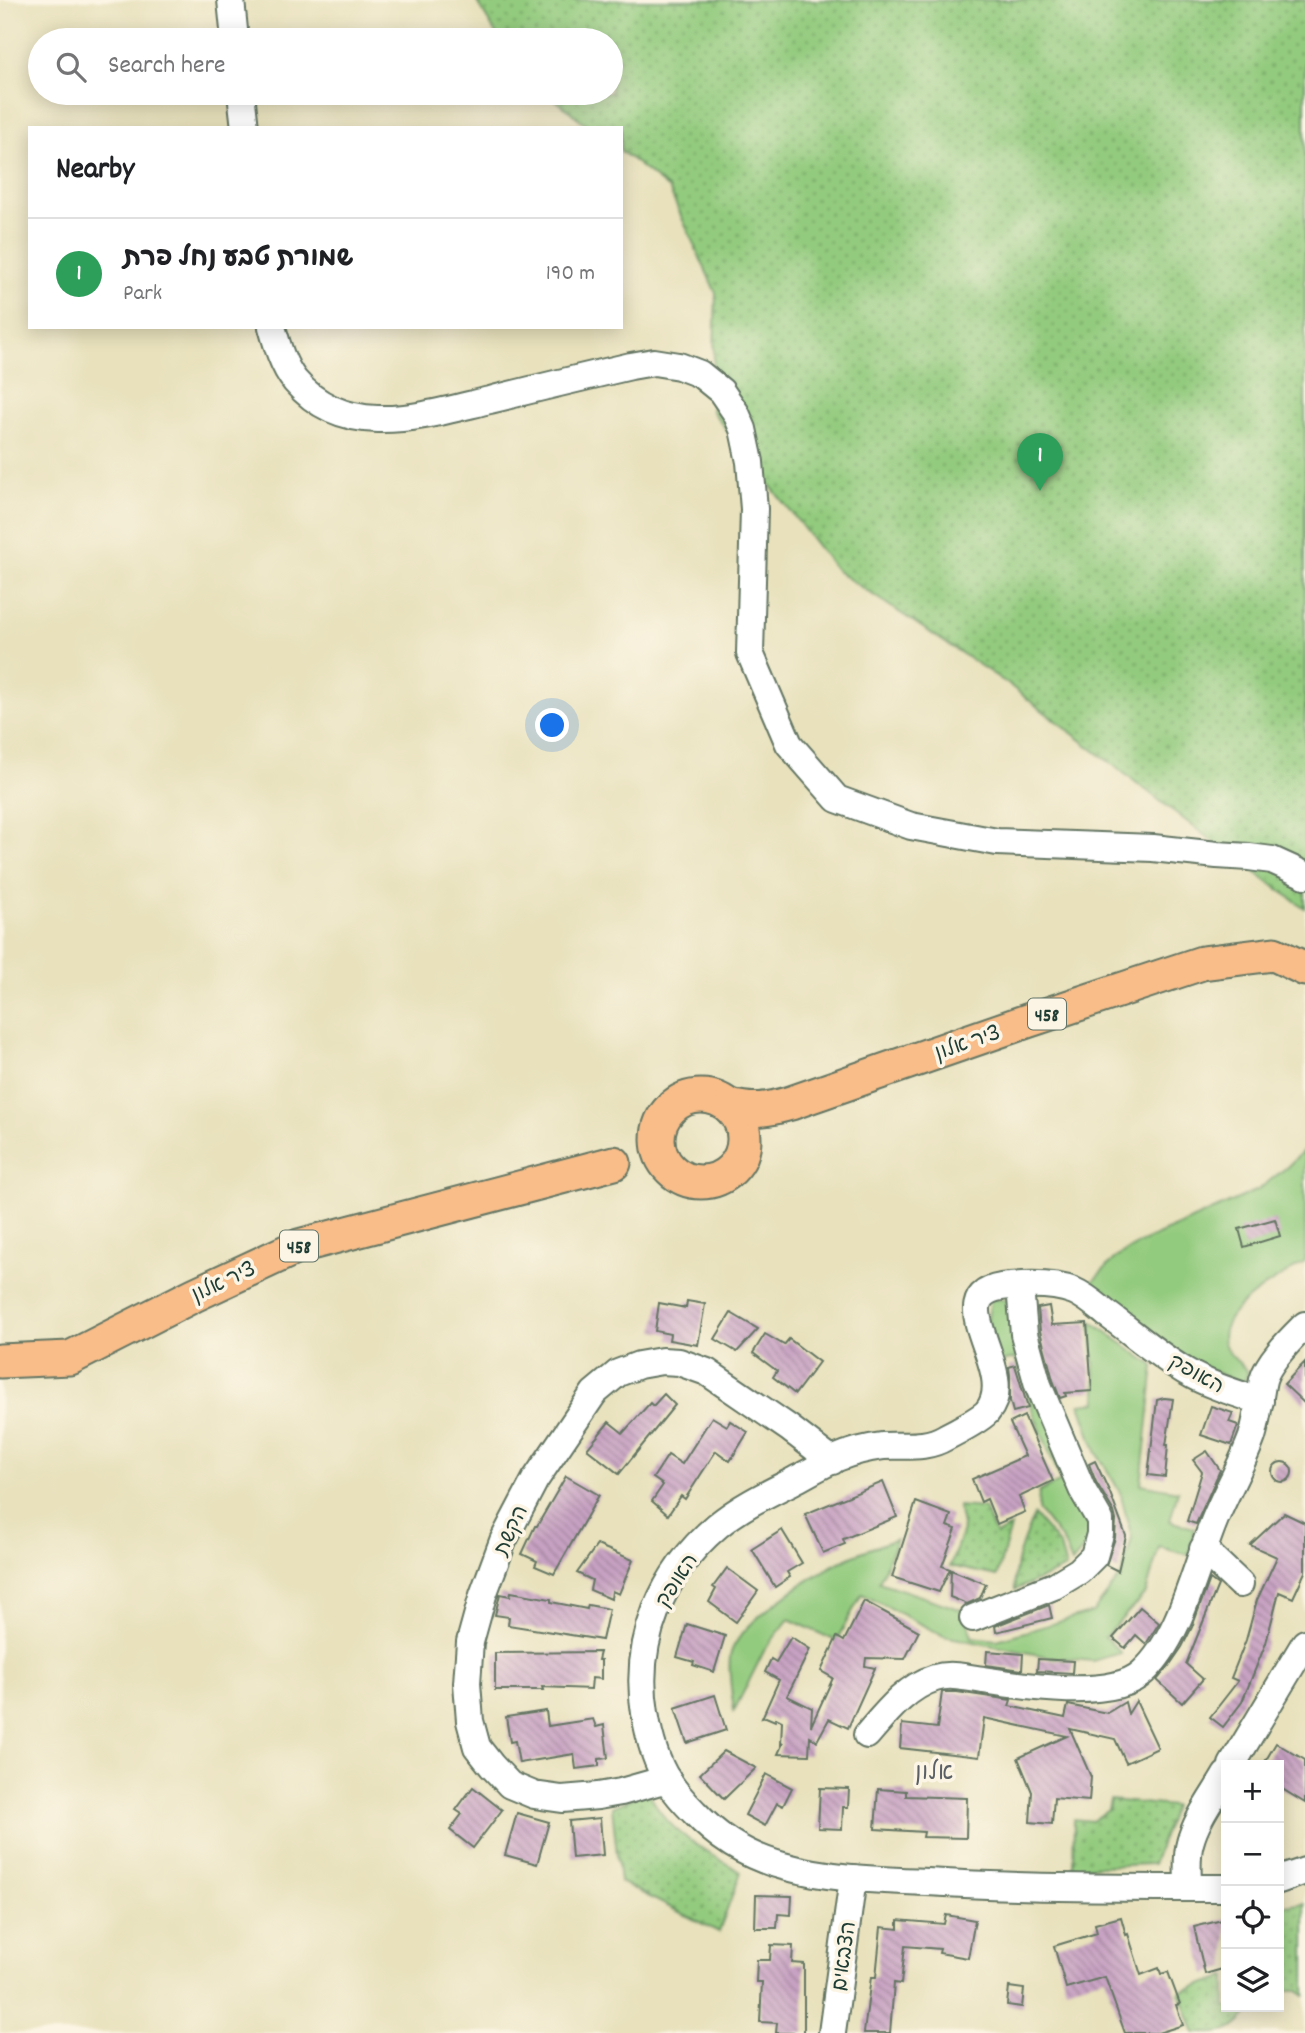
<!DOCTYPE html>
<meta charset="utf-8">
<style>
body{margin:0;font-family:Dekko,"Playpen Sans Hebrew",sans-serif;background:#f2f2f2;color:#202124}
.controls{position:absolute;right:21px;bottom:21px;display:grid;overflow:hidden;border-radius:0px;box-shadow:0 4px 18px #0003}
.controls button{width:63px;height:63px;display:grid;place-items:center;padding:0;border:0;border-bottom:2px solid #e0e0e0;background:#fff;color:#202124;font:35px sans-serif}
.you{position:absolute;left:553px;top:726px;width:24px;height:24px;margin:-18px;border:5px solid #fff;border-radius:50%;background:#1a73e8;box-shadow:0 0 0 10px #1a73e833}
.badge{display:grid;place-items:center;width:46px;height:46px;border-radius:50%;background:#db2777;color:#fff;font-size:23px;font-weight:700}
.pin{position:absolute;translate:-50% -58px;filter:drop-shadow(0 2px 4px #0008)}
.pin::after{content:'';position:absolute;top:37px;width:24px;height:21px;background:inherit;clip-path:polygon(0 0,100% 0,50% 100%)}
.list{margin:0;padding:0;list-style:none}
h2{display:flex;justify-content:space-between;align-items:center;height:91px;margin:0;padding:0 28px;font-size:30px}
h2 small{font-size:23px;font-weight:400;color:#757577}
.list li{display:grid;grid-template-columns:46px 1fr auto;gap:21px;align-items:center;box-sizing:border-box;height:112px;padding:0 28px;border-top:2px solid #e0e0e0}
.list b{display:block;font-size:26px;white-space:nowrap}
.list p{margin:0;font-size:23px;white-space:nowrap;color:#757577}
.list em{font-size:23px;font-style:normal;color:#757577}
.icon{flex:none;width:38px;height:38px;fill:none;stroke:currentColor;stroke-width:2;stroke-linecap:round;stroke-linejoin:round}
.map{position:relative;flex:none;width:1305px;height:2033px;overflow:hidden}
.search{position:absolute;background:#fff;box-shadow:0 4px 18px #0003;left:28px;top:28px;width:595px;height:77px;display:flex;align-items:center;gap:18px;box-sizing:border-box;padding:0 24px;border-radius:38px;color:#757577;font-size:26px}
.panel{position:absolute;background:#fff;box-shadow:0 4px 18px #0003;left:28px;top:126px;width:595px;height:203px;border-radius:0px}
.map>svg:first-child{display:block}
.grass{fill:#93cb7e;stroke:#598459;stroke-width:2}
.park{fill:url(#park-dots);stroke:#598459;stroke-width:2}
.building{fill:url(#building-back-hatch)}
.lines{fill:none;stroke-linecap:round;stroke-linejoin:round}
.minor-casing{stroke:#657664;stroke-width:30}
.major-casing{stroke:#657664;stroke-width:37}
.minor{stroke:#fff;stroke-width:26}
.major{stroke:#f8bd89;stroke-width:33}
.labels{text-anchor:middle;stroke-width:7;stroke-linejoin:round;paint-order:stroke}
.shield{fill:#fcf5e5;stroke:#617469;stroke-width:2}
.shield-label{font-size:19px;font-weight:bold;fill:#1f3d34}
.street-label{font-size:21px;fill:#1f3d34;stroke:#fcf5e5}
.quarter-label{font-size:24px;fill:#5a6066;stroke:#fcf5e5}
</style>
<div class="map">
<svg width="1305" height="2033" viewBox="0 0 1305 2033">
<defs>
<pattern id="park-dots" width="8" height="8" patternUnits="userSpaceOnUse" patternTransform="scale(1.75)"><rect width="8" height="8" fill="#93cb7e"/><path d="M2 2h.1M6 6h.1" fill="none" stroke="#77a668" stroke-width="1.8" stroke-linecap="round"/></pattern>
<pattern id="building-back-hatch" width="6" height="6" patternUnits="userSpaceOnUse" patternTransform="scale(1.75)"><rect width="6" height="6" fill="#c8a2c3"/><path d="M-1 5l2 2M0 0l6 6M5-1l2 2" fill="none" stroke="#a2859f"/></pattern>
</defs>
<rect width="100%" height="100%" fill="#fcf5e5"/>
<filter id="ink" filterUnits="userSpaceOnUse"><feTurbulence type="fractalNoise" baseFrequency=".0143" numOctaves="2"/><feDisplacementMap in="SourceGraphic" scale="14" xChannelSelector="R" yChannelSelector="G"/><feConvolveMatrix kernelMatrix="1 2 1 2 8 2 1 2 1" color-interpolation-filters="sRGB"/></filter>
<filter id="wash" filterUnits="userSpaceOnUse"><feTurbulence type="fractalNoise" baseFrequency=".00686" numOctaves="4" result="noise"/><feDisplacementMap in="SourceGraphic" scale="28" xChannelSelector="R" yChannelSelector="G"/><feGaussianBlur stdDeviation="1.57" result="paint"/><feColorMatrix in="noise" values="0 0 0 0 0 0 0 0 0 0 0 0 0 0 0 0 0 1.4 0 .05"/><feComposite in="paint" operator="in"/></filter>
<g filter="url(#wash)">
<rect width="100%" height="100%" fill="#e8e1bc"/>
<!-- grass -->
<g class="grass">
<path d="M1305,1149v113c-23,14 -90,48 -81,81 4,13 16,19 24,29l-4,10h-6l-48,-21 -102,-75 26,-27 26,-16 118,-53 29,-23z"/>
<path d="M991,1299l21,1 74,200 6,38 -20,25 -9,-22 -25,-31 1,-18 22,-11 -28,-69 -18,-54 -15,5 -13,-39z"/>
<path d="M1091,1321l63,45 -13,118 37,7 -8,30 24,7 -5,27 -30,-8 -13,46 -41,44 16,16 -28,8 -43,-4 -106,-21 -82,-42 -26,47 -47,-22 -24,30 -31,62c-2,-17 -6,-36 -4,-54 5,-34 87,-84 117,-99 16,-8 34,-13 50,-19l-18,43 86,29 7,26 25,3 96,-28 29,-38 10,-36 -12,-46 -24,-41 -16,-47 17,-2z"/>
</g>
<!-- park -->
<g class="park">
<path d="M476,0h829v908l-81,-58 -216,-166 -171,-113 -125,-160 4,-118 -47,-104 -48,-38v-23h-30l-44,-35h64v-53h-111z"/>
<path d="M958,1506l26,2 12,27 15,-8 -14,49 -47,-10 13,-36z"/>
<path d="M1034,1515l26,31 6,22 -51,22c-2,-27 8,-50 19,-75z"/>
<path d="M649,1791c15,40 57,60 92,81l-22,60 -99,-50 -8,-75z"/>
<path d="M1110,1800l64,6 -21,58 -80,3 1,-48 18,2 16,-11z"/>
<path d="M1305,1903v92l-7,-5h-19v-83z"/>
<path d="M1226,1977v30h29c-25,26 -22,26 -60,26l-15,-41z"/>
</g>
<g id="blocks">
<!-- building -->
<g class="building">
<path d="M1275,1219l5,17 -36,11 -5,-18z"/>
<path d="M687,1301l18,3 -7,41 -29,-5 1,-6 -15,-3 4,-28 27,5z"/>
<path d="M1049,1306l3,19 35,-2 5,68 -27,2 1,3 -6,2 -7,-18 -13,-49 -2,-23z"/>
<path d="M731,1313l27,16 -21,23 -22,-13z"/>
<path d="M765,1334l19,11 5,-6 30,23 -24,32 -22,-17 4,-6 -24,-18z"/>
<path d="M1305,1362v42l-21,-20z"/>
<path d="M1015,1365l13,43 -15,4 -3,-11v-26l-1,-8z"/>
<path d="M664,1394l11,11 -56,69 -32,-25 22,-27 14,11 27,-30 3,3z"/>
<path d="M1164,1398l9,1 -7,46h2l-3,32 -17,-2 9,-75z"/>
<path d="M1211,1406l22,7 -4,9 9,3 -7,20 -30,-10z"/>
<path d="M1024,1416l29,65 -34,16 6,15 -28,12 -10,-25 -6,3 -9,-23 53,-23 -15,-33z"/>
<path d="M712,1417l15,9 3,-5 18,11 -18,29 -14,-10 -31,48 -4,-3 -13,19 -16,-14 11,-16 -10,-7 15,-23 14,9z"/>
<path d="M1207,1451l13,19 -24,54 -9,-3 15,-49 -9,-12z"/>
<path d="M1095,1461l15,32 16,43 -8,35 -12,-6 9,-27 1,-18 -2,-8 -18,-30 -7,-18z"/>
<circle cx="1282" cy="1472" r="10"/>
<path d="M566,1476l33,19 -45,79 -19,-8 2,-5 -15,-7 13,-28h2z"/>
<path d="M883,1482l14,35 -54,22 2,5 -22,9 -18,-39z"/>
<path d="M916,1502l35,13 -4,11 9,3 -14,37 8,3 -11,23 -47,-15z"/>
<path d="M1284,1513l21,10v49l-12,26 -14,-6 -13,51 -24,59 -19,25 -13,-10 28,-36 -7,-3 15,-38 11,-40 20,-43 -27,-12z"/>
<path d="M782,1530l20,33 -15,9 3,5 -15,10 -23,-38z"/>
<path d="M597,1545l36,15 -14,34 -7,-3 -1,8 -21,-9 2,-10 -15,-7z"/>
<path d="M727,1568l31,23 -22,31 -27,-20 7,-13 -3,-2z"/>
<path d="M951,1570l35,14 -6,14 -13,6 -17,-7z"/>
<path d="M1210,1579l8,6 -32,79 17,15 -21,24 -25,-23 12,-14 13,-19 10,-20z"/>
<path d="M511,1592l40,7v3l36,7 1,-4 21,4 -7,31 -94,-15 1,-8 -14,-2 5,-21 10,2z"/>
<path d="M864,1601l55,30 -14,28 -39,-1 -1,8 10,2 -27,60 -19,-9 -12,22 -7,-4 -1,18 -31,-1 5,-11 -2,2 1,-24 -6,-3 -1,3 -9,-4 -4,1 17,-38 -14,-8 6,-13 5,3 15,-25 19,12 -23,47 25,12 -1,18 22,-48 -12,-7 16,-34 7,4z"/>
<path d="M1049,1605l3,13 -56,14 -1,-6z"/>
<path d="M1140,1607l19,16 -13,21 -10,-9 -11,13 -12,-10z"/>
<path d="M687,1624l38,12 -11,36 -21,-7 1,-3 -17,-5z"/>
<path d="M987,1651l36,3 -1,16 -36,-5z"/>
<path d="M600,1652l-2,8h3v19l-9,-1 -1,11 -49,-2 1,3h-48v-37z"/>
<path d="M1038,1659l35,2 -1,12 -35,-2z"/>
<path d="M942,1692h15l54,8 -2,6 56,12 3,-13 39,8 18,-11 3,12 8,-13 22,47 -32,15 -11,-24 -45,-10 21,48 -2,24 -35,-3 -2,26 -22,-2 2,-30 -14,-34 49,-22 -83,-18 -5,39 -79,-9 2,-24 35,4z"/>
<path d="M715,1695l11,35 -39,13 -12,-35z"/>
<path d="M546,1711l2,15 45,-7 3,8 8,-2 4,33 -9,1v7l-23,3 -2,-15 -55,9 -4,-22 -5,1 -4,-25z"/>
<path d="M1276,1743l29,17v43l-26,-16v-22h-16z"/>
<path d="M724,1751l32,17 -32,31 -24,-25z"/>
<path d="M766,1774l26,14 -9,18 -6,-3 -12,23 -20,-11z"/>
<path d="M473,1787l29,23 -29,38 -23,-18 12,-16 -6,-4z"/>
<path d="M820,1788l29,1 -1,18h-5l-1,22 -24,-1z"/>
<path d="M878,1789l28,2v5l61,2 -1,40 -43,-1 1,-5 -49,-3z"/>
<path d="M517,1813l32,9 -12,42 -32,-9z"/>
<path d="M600,1818l3,37 -31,3 -3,-37z"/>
<path d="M756,1895l36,1 -1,19 -13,-1 -1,14h-22z"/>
<path d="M946,1915l29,5 -7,38 -29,-5 1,-4 -35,-3 -4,38 -7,-1 -4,50h-26l7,-56h5l5,-50 17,2v-9l46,4z"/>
<path d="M1121,1917l5,18 2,-1 13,41 18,-7 2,6 7,-2 12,32 -4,1 7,20 -25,8h-33l-20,-56 -39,11 -12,-42 43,-13 -2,-9z"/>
<path d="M1226,1919v49l-21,6 -11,-47z"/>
<path d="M771,1945l22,1 -1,17 12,1v69h-28l1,-10 -17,-1 2,-40h-6l1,-22h13z"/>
<path d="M1009,1987l15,2 -2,18 -15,-2z"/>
</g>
</g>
</g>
<g filter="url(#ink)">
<use href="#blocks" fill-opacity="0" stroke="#657664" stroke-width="2"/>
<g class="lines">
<!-- minor casing -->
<g class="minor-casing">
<g id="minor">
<path d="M231,0l4,40"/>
<path d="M241,93l4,35"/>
<path d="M272,327c5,18 11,39 23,54 52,61 130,34 195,19 47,-12 94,-23 141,-34l23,-4 25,4 21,8 21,17 15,22 7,16 7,33 4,47 -4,144 39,91 48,55 74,27 86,16 156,6 64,7 32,2 23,3 33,15"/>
<path d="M1203,1549l37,35"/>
<path d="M973,1618l81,-32 25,-15 15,-15 6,-22v-14l-18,-31 -44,-104 -14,-51 -4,-48"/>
<path d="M867,1735c19,-22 39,-48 68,-57 16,-5 32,0 48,2 38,6 130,21 160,-8 38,-35 52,-105 72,-153 11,-27 27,-54 37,-82 6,-19 7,-39 11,-57 5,-19 29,-42 42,-55"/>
<path d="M1232,1765l73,-122"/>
<path d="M667,1779l-46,13 -23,4 -36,3 -28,-4 -24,-10 -18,-19 -15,-19 -7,-26 -3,-38 3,-41 13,-47 20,-54 32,-61 59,-87 24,-20 21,-8 23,-4 17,1 28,10 82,56 43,33"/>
<path d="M1279,1880l26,-9"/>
<path d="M1188,1887c0,-14 -2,-30 2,-44 6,-24 24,-47 36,-68"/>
<path d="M1226,1888c-99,0 -199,0 -299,-6 -48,-2 -97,-3 -144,-16 -34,-9 -65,-28 -89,-54 -9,-9 -18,-19 -26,-31 -13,-20 -19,-44 -23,-68 -12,-72 17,-140 72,-187 23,-19 50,-32 76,-45 15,-8 29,-16 44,-23 14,-6 30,-10 46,-12 23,-1 43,3 63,-9 10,-5 34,-18 41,-25 36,-41 -56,-121 23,-126 20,-2 45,-2 64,5 12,5 23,15 33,23 26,19 51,41 78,57 23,14 50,22 75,30"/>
<path d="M832,2033l21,-155"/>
</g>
</g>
<!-- major casing -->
<g class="major-casing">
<g id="major">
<circle cx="701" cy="1139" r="43"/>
<path d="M729,1106c25,6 38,4 62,-3l236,-82 175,-58 72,-9 31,15"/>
<path d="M0,1361l70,-3 124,-63 105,-49 315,-83"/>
</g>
</g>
<!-- minor -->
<use href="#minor" class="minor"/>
<!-- major -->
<use href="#major" class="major"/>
</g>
</g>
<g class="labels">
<!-- shield labels -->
<g class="shield">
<rect x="1028" y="998.5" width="38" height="31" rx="5"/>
<rect x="280" y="1230.5" width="38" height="31" rx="5"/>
</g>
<g class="shield-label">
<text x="1047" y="1021">458</text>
<text x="299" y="1253">458</text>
</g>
<!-- street labels -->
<g class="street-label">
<text transform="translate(967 1042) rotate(-19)" y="7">ציר אלון</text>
<text transform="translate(223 1281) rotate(-25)" y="7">ציר אלון</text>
<text transform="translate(1197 1373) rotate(29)" y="7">האופק</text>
<text transform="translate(510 1530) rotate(-65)" y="7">הקשת</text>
<text transform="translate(676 1580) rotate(-57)" y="7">האופק</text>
<text transform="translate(843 1956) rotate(-82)" y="7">הצבאים</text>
</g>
<!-- quarter labels -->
<g class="quarter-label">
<text x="934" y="1779">אלון</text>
</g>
</g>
</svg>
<div class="controls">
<button>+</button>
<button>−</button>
<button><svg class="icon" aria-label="locate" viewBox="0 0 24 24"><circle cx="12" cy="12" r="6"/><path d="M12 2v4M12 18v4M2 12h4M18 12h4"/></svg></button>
<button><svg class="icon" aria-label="layers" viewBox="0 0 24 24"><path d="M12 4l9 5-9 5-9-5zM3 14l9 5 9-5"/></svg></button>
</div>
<div class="you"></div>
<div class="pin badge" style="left:1040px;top:491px;background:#2e9e5b">1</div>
<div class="search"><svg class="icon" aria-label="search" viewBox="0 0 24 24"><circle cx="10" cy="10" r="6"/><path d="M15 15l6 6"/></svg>Search here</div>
<section class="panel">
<h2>Nearby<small></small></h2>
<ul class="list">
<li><span class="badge" style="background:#2e9e5b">1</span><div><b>שמורת טבע נחל פרת</b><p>Park</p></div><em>190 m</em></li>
</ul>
</section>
</div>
